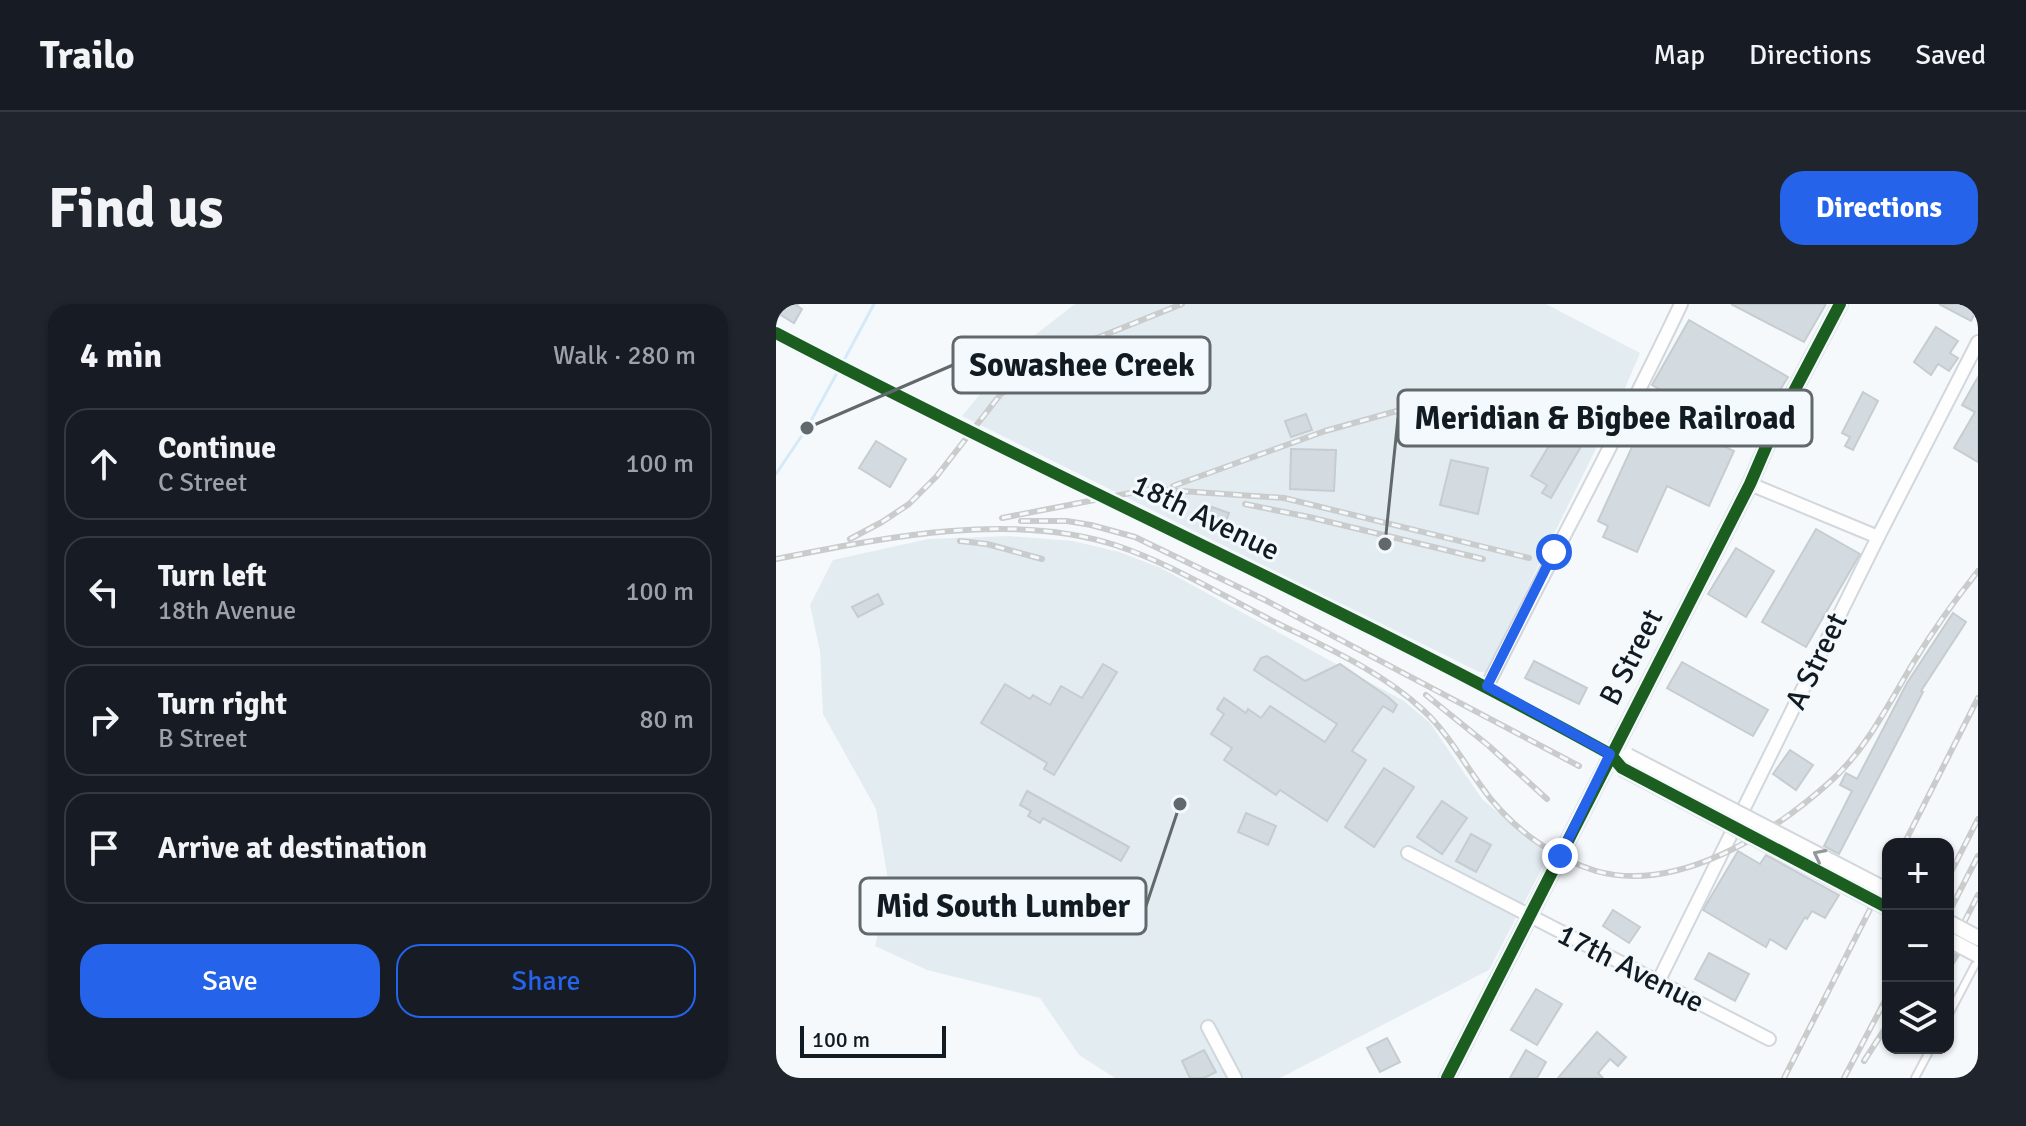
<!DOCTYPE html>
<meta charset="utf-8">
<style>
body{margin:0;font-family:Signika,sans-serif;background:#20242c;color:#f1f3f6}
.controls{position:absolute;right:24px;bottom:24px;display:grid;overflow:hidden;border-radius:16px;box-shadow:0 2px 6px #0004}
.controls button{width:72px;height:72px;display:grid;place-items:center;padding:0;border:0;border-bottom:2px solid #363941;background:#171b24;color:#f1f3f6;font:40px sans-serif}
.scale{position:absolute;left:24px;bottom:20px;width:146px;box-sizing:border-box;padding-left:8px;border:4px solid #111b21;border-top:0;font-size:22px;line-height:28px;white-space:nowrap;color:#111b21;-webkit-text-stroke:6px #f4f9fd;paint-order:stroke}
.stop{position:absolute;width:24px;height:24px;margin:-18px;border:6px solid #2563eb;border-radius:50%;background:#fff}
.stop.end{background:#2563eb;border-color:#fff;box-shadow:0 2px 8px #0008}
.list{margin:0;padding:0;list-style:none}
h2{display:flex;justify-content:space-between;align-items:center;height:104px;margin:0;padding:0 32px;font-size:34px}
h2 small{font-size:26px;font-weight:400;color:#9ea1a6}
.list li{display:grid;grid-template-columns:52px 1fr auto;gap:24px;align-items:center;box-sizing:border-box;height:112px;margin:0 16px 16px;padding:0 16px;border:2px solid #363941;border-radius:24px}
.list b{display:block;font-size:30px;white-space:nowrap}
.list p{margin:0;font-size:26px;white-space:nowrap;color:#9ea1a6}
.list em{font-size:26px;font-style:normal;color:#9ea1a6}
.actions{display:flex;gap:16px;padding:24px 32px}
.actions a{flex:1;padding:18px 0;border:2px solid #2563eb;border-radius:24px;text-align:center;font-size:28px;color:#2563eb}
.actions .main{background:#2563eb;color:#fff}
.icon{flex:none;width:44px;height:44px;fill:none;stroke:currentColor;stroke-width:2;stroke-linecap:round;stroke-linejoin:round}
.map{position:relative;flex:none;width:1202px;height:774px;overflow:hidden;border-radius:24px}
header{display:flex;align-items:center;gap:48px;box-sizing:border-box;height:112px;padding:0 40px;background:#171b24;border-bottom:2px solid #363941}
header strong{font-size:38px}
nav{display:flex;gap:44px;margin-inline-start:auto;font-size:28px}
.intro{display:flex;align-items:center;justify-content:space-between;box-sizing:border-box;height:192px;padding:0 48px}
h1{margin:0;font-size:56px}
.button{padding:20px 36px;border-radius:24px;background:#2563eb;color:#fff;font-size:28px;font-weight:700}
main{display:flex;gap:48px;padding:0 48px}
aside{flex:1;background:#171b24;border-radius:24px;box-shadow:0 2px 6px #0004}
.map>svg:first-child{display:block}
.built{fill:#e3ecf1}
.lines{fill:none;stroke-linecap:round;stroke-linejoin:round}
.stream{stroke:#d4eaf8;stroke-width:3}
.building{fill:#d4dbe0;stroke:#c6cdd1;stroke-width:2}
.service-casing{stroke:#d1d7dc;stroke-width:10}
.minor-casing{stroke:#d1d7dc;stroke-width:16}
.tertiary-casing{stroke:#d1d7dc;stroke-width:18}
.service{stroke:#fefefe;stroke-width:6}
.minor{stroke:#fefefe;stroke-width:12}
.tertiary{stroke:#fefefe;stroke-width:14}
.rail-casing{stroke:#cacbcb;stroke-width:6}
.rail{stroke:#f4f9fd;stroke-width:3;stroke-dasharray:9;stroke-linecap:butt}
.tertiary-bridge-casing{stroke:#d1d7dc;stroke-width:18;stroke-linecap:butt}
.tertiary-bridge{stroke:#fefefe;stroke-width:14}
.cycleway-casing{stroke:#f4f9fd;stroke-width:17}
.cycleway{stroke:#1b5e20;stroke-width:12}
.oneway{stroke:#93989b}
.route{stroke:#2563eb;stroke-width:10}
.labels{text-anchor:middle;stroke-width:6;stroke-linejoin:round;paint-order:stroke}
.street-label{font-size:30px;fill:#111b21;stroke:#f4f9fd}
.leader{fill:none;stroke:#61696d;stroke-width:3}
.callout-dot{fill:#61696d;stroke:#f4f9fd;stroke-width:3}
.callout{fill:#f4f9fd;stroke:#61696d;stroke-width:3}
.callout-label{font-size:32px;text-anchor:middle;font-weight:bold;fill:#111b21}
</style>
<header>
<strong>Trailo</strong>
<nav><a>Map</a><a>Directions</a><a>Saved</a></nav>
</header>
<div class="intro"><h1>Find us</h1><a class="button">Directions</a></div>
<main>
<aside>
<h2>4 min<small>Walk · 280 m</small></h2>
<ul class="list">
<li><svg class="icon" aria-label="ahead" viewBox="0 0 24 24"><path d="M12 20V5M6 11l6-6 6 6"/></svg><div><b>Continue</b><p>C Street</p></div><em>100 m</em></li>
<li><svg class="icon" aria-label="left" viewBox="0 0 24 24"><path d="M17 20v-9H6M10 6l-5 5 5 5"/></svg><div><b>Turn left</b><p>18th Avenue</p></div><em>100 m</em></li>
<li><svg class="icon" aria-label="right" viewBox="0 0 24 24"><path d="M7 20v-9h11M14 6l5 5-5 5"/></svg><div><b>Turn right</b><p>B Street</p></div><em>80 m</em></li>
<li><svg class="icon" aria-label="arrive" viewBox="0 0 24 24"><path d="M6 21V4h12l-3 4 3 4H6"/></svg><div><b>Arrive at destination</b></div></li>
</ul>
<div class="actions"><a class="main">Save</a><a>Share</a></div>
</aside>
<div class="map">
<svg width="1202" height="774" viewBox="0 0 1202 774">
<rect width="100%" height="100%" fill="#f6f9fb"/>
<!-- built -->
<g class="built">
<path d="M299,0h471l94,49 -20,47 -134,272h-7l-517,-256 55,-67z"/>
<path d="M233,232l64,5 46,11 42,16 243,133 26,22 52,76 67,56 -60,115 -209,108h-165l-36,-23 -39,-57 -113,-28 -52,-24 14,-60 -13,-77 -53,-95 -3,-63 -10,-46 23,-45 95,-21z"/>
</g>
<g class="lines">
<!-- stream -->
<g class="stream">
<path d="M66,60l32,-60"/>
<path d="M0,170l31,-46 31,-57"/>
</g>
</g>
<!-- building -->
<g class="building">
<path d="M0,0h18l8,5 -8,14 -18,-11z"/>
<path d="M955,0h95l-22,38z"/>
<path d="M1163,0h39v3l-7,14z"/>
<path d="M913,16l99,57 -19,31 -10,-5 -19,33 -88,-51z"/>
<path d="M1160,23l22,14 -8,12 8,5 -9,13 -11,-7 -7,11 -17,-13z"/>
<path d="M1202,73v85l-24,-14 21,-36 -13,-7z"/>
<path d="M1087,88l15,9 -25,49 -8,-4 5,-9 -8,-4z"/>
<path d="M872,108l86,39 -25,55 -42,-20 -30,66 -34,-15 5,-11 -10,-5z"/>
<path d="M530,110l6,16 -21,7 -6,-16z"/>
<path d="M783,125l24,14 -32,55 -9,-5 5,-8 -16,-9z"/>
<path d="M100,137l30,18 -16,28 -31,-19z"/>
<path d="M515,145l45,1 -2,41 -44,-2z"/>
<path d="M675,156l37,8 -10,46 -38,-9z"/>
<path d="M436,203l17,6 -7,19 -17,-7z"/>
<path d="M1040,225l44,25 -54,93 -44,-25z"/>
<path d="M960,244l38,23 -28,46 -38,-23z"/>
<path d="M102,290l5,10 -25,13 -6,-10z"/>
<path d="M1177,309l13,9 -45,69 2,1 -84,162 -15,-8 28,-55 -12,-6 6,-12 11,6 50,-96z"/>
<path d="M491,352l38,25 35,-17 48,33 9,8 -4,7 -10,-6 -31,45 14,9 -39,61 -47,-31 -4,5 -52,-35 8,-12 -21,-14 13,-20 -7,-5 7,-11 22,15 2,-4 13,9 9,-12 55,36 12,-18 -83,-54 7,-12z"/>
<path d="M758,357l53,27 -8,16 -54,-26z"/>
<path d="M906,358l86,48 -15,26 -86,-48z"/>
<path d="M327,360l14,8 -63,103 -10,-6 3,-6 -66,-40 24,-39 25,15 3,-4 17,10 11,-19 21,12z"/>
<path d="M1014,446l23,15 -17,25 -23,-16z"/>
<path d="M608,464l30,19 -40,60 -29,-20z"/>
<path d="M251,487l102,56 -8,14 -78,-43 -3,5 -12,-7 3,-5 -11,-6z"/>
<path d="M666,497l25,17 -25,36 -25,-17z"/>
<path d="M470,509l30,13 -8,19 -30,-13z"/>
<path d="M695,530l20,11 -15,27 -20,-11z"/>
<path d="M962,547l22,13 6,-9 73,40 -14,23 -13,-7 -5,8 -2,-2 -19,32 -16,-10 -4,8 -63,-37z"/>
<path d="M837,606l27,17 -11,16 -26,-17z"/>
<path d="M933,649l40,21 -14,27 -40,-22z"/>
<path d="M760,685l26,15 -25,41 -26,-15z"/>
<path d="M821,728l29,25 -8,9 -8,-7 -12,14 5,5h-45z"/>
<path d="M611,734l13,24 -20,10 -13,-24z"/>
<path d="M428,746l12,22 -12,6h-14l-8,-17z"/>
<path d="M750,746l20,12 -9,16h-27z"/>
</g>
<g class="lines">
<!-- service casing -->
<g class="service-casing">
<g id="service">
<path d="M1172,712l30,-57"/>
<path d="M1139,774l16,-30"/>
</g>
</g>
<!-- minor casing -->
<g class="minor-casing">
<g id="minor">
<path d="M0,29c276,145 561,270 834,421"/>
<path d="M974,180l128,53"/>
<path d="M711,382c64,-128 133,-253 194,-382"/>
<path d="M632,549l361,186"/>
<path d="M882,678l220,-445 100,-195"/>
<path d="M432,723l27,51"/>
</g>
</g>
<!-- tertiary casing -->
<g class="tertiary-casing">
<path id="tertiary" d="M671,774l303,-594 22,-51 68,-129"/>
</g>
<!-- service -->
<use href="#service" class="service"/>
<!-- minor -->
<use href="#minor" class="minor"/>
<!-- tertiary -->
<use href="#tertiary" class="tertiary"/>
<!-- rail casing -->
<g class="rail-casing">
<g id="rail">
<path d="M397,182l152,-55 79,-22"/>
<path d="M469,200l64,13 174,42"/>
<path d="M226,214l149,-29 133,9 245,60"/>
<path d="M245,217h46l24,4 44,12 130,63 314,166"/>
<path d="M74,235l32,-17 27,-18 27,-27 64,-82 47,-37 135,-54"/>
<path d="M184,237l27,3 55,15"/>
<path d="M0,255c106,-21 234,-48 339,-14 54,18 101,47 152,73 53,27 112,51 156,92 24,22 39,50 58,76 27,39 69,71 115,85 81,23 178,-38 236,-91 36,-33 58,-79 83,-120 19,-31 40,-60 63,-89"/>
<path d="M650,391l63,51 58,53"/>
<path d="M1128,540l74,-146"/>
<path d="M1172,574l30,-59"/>
<path d="M1172,610l30,-58"/>
<path d="M1172,650l30,-59"/>
<path d="M1172,665l15,-24"/>
<path d="M1088,757l24,-37"/>
<path d="M1008,774l104,-204"/>
<path d="M1068,774l44,-83"/>
</g>
</g>
<!-- rail -->
<use href="#rail" class="rail"/>
<!-- tertiary-bridge casing -->
<g class="tertiary-bridge-casing">
<g id="tertiary-bridge">
<path d="M852,452l260,135"/>
<path d="M846,464l266,140"/>
<path d="M1172,618l30,16"/>
<path d="M1172,635l30,16"/>
</g>
</g>
<!-- tertiary-bridge -->
<use href="#tertiary-bridge" class="tertiary-bridge"/>
<!-- cycleway casing -->
<g class="cycleway-casing">
<g id="cycleway">
<path d="M0,29c276,145 561,270 834,421l12,14 266,140"/>
<path d="M671,774l303,-594 22,-51 68,-129"/>
</g>
</g>
<!-- cycleway -->
<use href="#cycleway" class="cycleway"/>
</g>
<!-- one-way arrows -->
<defs><path id="oneway-chevron" d="M-2-3.5L2.5 0L-2 3.5" fill="none" stroke-width="1.6" stroke-linecap="round" stroke-linejoin="round" transform="scale(2)"/></defs>
<use class="oneway" href="#oneway-chevron" transform="translate(1043 551) rotate(-153)"/>
<g class="lines">
<!-- route -->
<path class="route" d="M778,248l-67,134 123,68 -50,102"/>
</g>
<g class="labels">
<!-- street labels -->
<g class="street-label">
<text transform="translate(430 213) rotate(26)" y="10">18th Avenue</text>
<text transform="translate(855 353) rotate(-63)" y="10">B Street</text>
<text transform="translate(1040 357) rotate(-64)" y="10">A Street</text>
<text transform="translate(855 664) rotate(27)" y="10">17th Avenue</text>
</g>
</g>
<!-- callouts -->
<path class="leader" d="M31 124L177 61M609 240L622 114M404 500L370 602"/>
<g class="callout-dot">
<circle cx="31" cy="124" r="8"/>
<circle cx="609" cy="240" r="8"/>
<circle cx="404" cy="500" r="8"/>
</g>
<g class="callout">
<rect x="177" y="33" width="257" height="56" rx="8"/>
<rect x="622" y="86" width="414" height="56" rx="8"/>
<rect x="84" y="574" width="286" height="56" rx="8"/>
</g>
<g class="callout-label">
<text x="306" y="72">Sowashee Creek</text>
<text x="829" y="125">Meridian &amp; Bigbee Railroad</text>
<text x="227" y="613">Mid South Lumber</text>
</g>
</svg>
<div class="controls">
<button>+</button>
<button>−</button>
<button><svg class="icon" aria-label="layers" viewBox="0 0 24 24"><path d="M12 4l9 5-9 5-9-5zM3 14l9 5 9-5"/></svg></button>
</div>
<div class="scale">100 m</div>
<div class="stop" style="left:778px;top:248px"></div>
<div class="stop end" style="left:784px;top:552px"></div>
</div>
</main>
